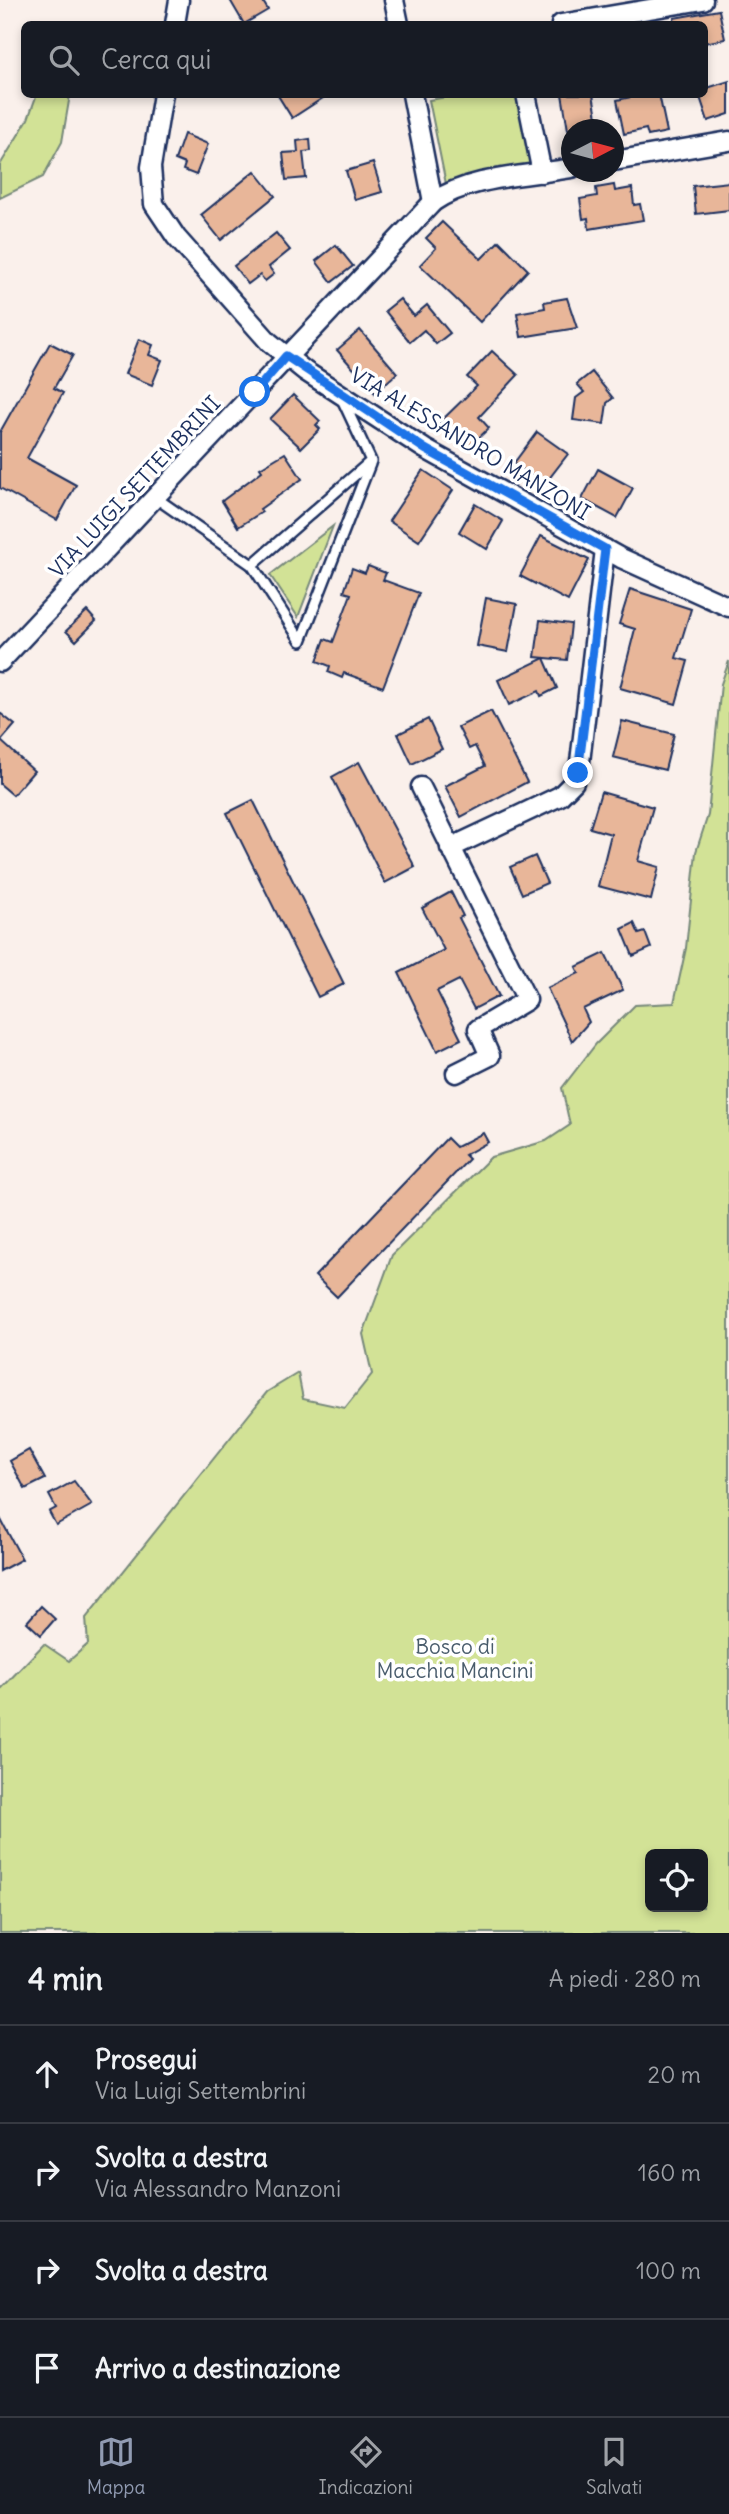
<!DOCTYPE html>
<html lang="it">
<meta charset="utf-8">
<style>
body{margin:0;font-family:Delius,sans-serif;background:#242831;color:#f1f3f6}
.controls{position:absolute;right:21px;bottom:21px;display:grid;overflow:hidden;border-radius:10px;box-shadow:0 4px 10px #0003}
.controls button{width:63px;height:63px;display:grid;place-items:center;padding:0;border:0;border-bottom:2px solid #363941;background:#171b24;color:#f1f3f6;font:35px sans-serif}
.compass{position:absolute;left:561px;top:119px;width:63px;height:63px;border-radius:50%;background:#171b24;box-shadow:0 4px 10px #0003;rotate:84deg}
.stop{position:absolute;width:21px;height:21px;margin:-16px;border:5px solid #1a73e8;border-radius:50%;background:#fff}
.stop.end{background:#1a73e8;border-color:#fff;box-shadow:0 2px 7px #0008}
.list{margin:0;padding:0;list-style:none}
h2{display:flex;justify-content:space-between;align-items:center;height:91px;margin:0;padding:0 28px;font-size:30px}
h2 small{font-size:23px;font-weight:400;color:#9ea1a6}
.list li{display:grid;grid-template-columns:46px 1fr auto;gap:21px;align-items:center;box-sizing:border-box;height:98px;padding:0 28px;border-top:2px solid #363941}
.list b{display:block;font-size:26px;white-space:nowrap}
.list p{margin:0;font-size:23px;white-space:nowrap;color:#9ea1a6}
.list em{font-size:23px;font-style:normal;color:#9ea1a6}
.icon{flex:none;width:38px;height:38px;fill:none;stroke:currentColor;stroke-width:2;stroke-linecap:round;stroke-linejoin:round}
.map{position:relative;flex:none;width:729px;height:1933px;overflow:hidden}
.search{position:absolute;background:#171b24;box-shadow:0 4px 10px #0003;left:21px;right:21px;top:21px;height:77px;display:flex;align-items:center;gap:18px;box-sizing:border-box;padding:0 24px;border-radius:10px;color:#9ea1a6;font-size:26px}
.sheet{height:483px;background:#171b24}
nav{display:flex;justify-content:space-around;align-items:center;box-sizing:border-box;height:98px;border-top:2px solid #363941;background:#171b24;font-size:19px;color:#9ea1a6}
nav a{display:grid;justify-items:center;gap:4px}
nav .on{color:#919bb2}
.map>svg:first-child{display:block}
.green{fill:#d2e296;stroke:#76887a;stroke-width:2;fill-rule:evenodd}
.building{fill:#e8b699;stroke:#1b2f5e;stroke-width:2}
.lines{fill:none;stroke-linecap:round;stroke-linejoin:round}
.service-casing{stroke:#1b2f5e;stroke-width:14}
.minor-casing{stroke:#1b2f5e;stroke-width:23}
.service{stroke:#fff;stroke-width:9}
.minor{stroke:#fff;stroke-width:18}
.route{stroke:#1a73e8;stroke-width:9}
.labels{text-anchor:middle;stroke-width:7;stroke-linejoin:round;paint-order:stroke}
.street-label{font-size:21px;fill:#1b2f5e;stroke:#fff}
.park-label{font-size:21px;fill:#495c6c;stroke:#fff}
</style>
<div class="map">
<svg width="729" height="1933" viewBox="0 0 729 1933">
<rect width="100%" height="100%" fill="#faf0eb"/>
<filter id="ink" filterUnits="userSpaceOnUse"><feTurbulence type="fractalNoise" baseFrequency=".0143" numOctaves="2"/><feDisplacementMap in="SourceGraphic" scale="14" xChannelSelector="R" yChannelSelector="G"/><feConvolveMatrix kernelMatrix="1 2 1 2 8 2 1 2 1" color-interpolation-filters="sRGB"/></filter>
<g filter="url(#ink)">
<!-- green -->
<g class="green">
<path d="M37,94l33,1 -8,47 -19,35 -43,21v-33l28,-46z"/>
<path d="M458,95h62l15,71 -89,18 -17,-84z"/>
<path d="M333,526l-35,91 -28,-42z"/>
<path d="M729,661v1272h-729v-243l44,-46 25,17 19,-17 -2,-26 181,-226 31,-19 5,26 42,9 27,-34 -9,-40 29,-79 99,-98 55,-16 24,-16 -8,-37 34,-44 39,-39 39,-2 12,-55 10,-96 12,-37 13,-131zM650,1854h53v53h-53z"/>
</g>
<!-- building -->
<g class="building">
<path d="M230,0h32l6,10 -24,14z"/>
<path d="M719,10l6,29 -21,4v-19h-30v-6z"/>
<path d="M729,81v33l-21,7 -9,-27h5v-5z"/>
<path d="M277,94h52l-37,24z"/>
<path d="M562,94h31l6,34 -31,2z"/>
<path d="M645,94h14l8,38 -19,4 -2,-7 -22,5 -7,-34z"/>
<path d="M184,134l24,10 -12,31 -13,-5 2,-6 -10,-4z"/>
<path d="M310,139l1,12 -8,1 3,26 -20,2 -3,-27 15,-1 -1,-11z"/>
<path d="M373,163l9,29 -27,8 -9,-29z"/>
<path d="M255,171l20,25 -54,44 -20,-25z"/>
<path d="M729,182v28l-33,4 -3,-28z"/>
<path d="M614,185l1,6 17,-3 2,17 6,-1 3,16 -54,9 -1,-11 -5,1 -3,-20 17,-3 -1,-8z"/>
<path d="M442,222l39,37 18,-18 29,29 -48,52 -60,-57 16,-17 -10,-10z"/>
<path d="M276,233l14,17 -21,17 5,7 -9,7 -5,-6 -12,9 -14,-18z"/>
<path d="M336,245l17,21 -21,16 -16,-21z"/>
<path d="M567,298l10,30 -56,9 -4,-24 28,-5 -1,-6z"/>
<path d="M400,299l14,17 13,-11 23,28 -14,11 -12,-14 -14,12 -25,-31z"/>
<path d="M360,330l37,43 -22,20 -38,-43z"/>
<path d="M139,339l14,6 -4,10 13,5 -10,25 -27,-11z"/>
<path d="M50,343l23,12 -19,33 9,5 -36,65 49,27 -19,35 -57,-32v-56z"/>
<path d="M492,351l26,24 -39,42 10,11 -22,21 -27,-27 37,-36 -10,-9z"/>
<path d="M592,372l21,26 -6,5 -3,21 -31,-4 3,-22 8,-6 -7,-8z"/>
<path d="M293,395l27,26 -4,4 4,4 -19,19 -31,-29z"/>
<path d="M537,432l31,22 -24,31 -30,-22z"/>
<path d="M285,453l17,26 -42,30 2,3 -24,15 -16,-26 40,-30 -2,-3z"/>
<path d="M598,469l35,19 -16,30 -35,-19z"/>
<path d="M423,470l30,20 -34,51 -30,-20z"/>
<path d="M475,504l28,17 -16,28 -28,-17z"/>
<path d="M541,536l48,24 -21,41 -48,-25z"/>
<path d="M368,566l18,7 -3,7 36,13 -36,94 -39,-14 -2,5 -14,-6 2,-6 -13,-5 8,-22 8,3 18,-48 -7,-2 8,-24 13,5z"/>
<path d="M630,589l61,20 -15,49 12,3 -12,43 -56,-16 15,-59 -16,-5z"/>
<path d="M486,598l31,6 -9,48 -31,-6z"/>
<path d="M87,611l9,10 -20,20 -10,-10z"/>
<path d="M540,620l31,4 -4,36 -32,-3z"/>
<path d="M544,658l13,30 -16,8 -2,-5 -30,14 -11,-25z"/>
<path d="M491,711l36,71 -66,35 -16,-31 40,-20 -10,-20 -6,3 -11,-22z"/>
<path d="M0,713l15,12 -14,16 33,30 -21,24 -13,-11z"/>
<path d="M428,719l14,30 -30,15 -14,-30z"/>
<path d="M622,721l52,13 -9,36 -52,-13z"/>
<path d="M359,762l56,105 -30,16 -53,-106z"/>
<path d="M601,792l52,15 -15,54 21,6 -8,33 -53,-14 13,-52 -21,-6z"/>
<path d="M253,800l91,184 -26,13 -91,-184z"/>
<path d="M535,856l12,27 -25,11 -12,-27z"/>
<path d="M451,892l12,24 -4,2 40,78 -25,13 -15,-29 -22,11 24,48 -24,12 -38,-78 45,-23 -22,-42z"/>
<path d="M634,923l5,11 6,-2 6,16 -18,8 -11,-27z"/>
<path d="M605,953l18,37 -40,19 6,13 -17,19 -25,-53 32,-15 -3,-6z"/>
<path d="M483,1133l5,9 -23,13 4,4 -132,138 -22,-21 132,-138 9,9z"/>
<path d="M29,1450l16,29 -20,10 -15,-28z"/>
<path d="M74,1481l18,24 -36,20 -7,-13 7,-4 -7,-13z"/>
<path d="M0,1518l22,41 -22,12z"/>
<path d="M41,1606l14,13 -14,16 -14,-13z"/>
</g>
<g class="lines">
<!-- service casing -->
<g class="service-casing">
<g id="service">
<path d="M156,498l96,67 119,-104 -29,-62"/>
<path d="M252,565l49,76 69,-177"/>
</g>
</g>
<!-- minor casing -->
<g class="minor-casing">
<g id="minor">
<path d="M394,0l5,24"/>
<path d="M175,24l4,-24"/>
<path d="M561,24l142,-24"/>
<path d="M163,94l-12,73 3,37 22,33 93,105 36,29 120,78 196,109 108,49"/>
<path d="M412,94l21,108"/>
<path d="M526,94l16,79"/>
<path d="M614,161l115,-20"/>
<path d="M0,662l433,-460c37,-26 95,-26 139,-34"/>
<path d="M421,787l106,213 -49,29 12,27 -34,17"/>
<path d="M450,848l110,-52 14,-14 6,-20 25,-213"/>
</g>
</g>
<!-- service -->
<use href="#service" class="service"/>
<!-- minor -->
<use href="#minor" class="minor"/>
</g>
</g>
<g class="lines" filter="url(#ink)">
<!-- route -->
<path class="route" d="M255,392l31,-36 139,93 180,100 -27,224"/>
</g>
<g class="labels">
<!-- street labels -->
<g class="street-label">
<text transform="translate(470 444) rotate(31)" y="7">VIA ALESSANDRO MANZONI</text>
<text transform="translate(135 487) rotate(-47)" y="7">VIA LUIGI SETTEMBRINI</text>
</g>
<!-- park labels -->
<g class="park-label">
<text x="455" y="1654">Bosco di<tspan x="455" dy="24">Macchia Mancini</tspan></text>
</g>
</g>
</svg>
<div class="controls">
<button><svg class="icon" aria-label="locate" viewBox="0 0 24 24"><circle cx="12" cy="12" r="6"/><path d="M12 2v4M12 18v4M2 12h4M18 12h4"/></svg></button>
</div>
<svg class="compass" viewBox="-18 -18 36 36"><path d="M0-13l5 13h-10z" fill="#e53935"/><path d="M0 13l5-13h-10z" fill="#9ea1a6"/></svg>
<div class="stop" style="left:255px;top:392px"></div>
<div class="stop end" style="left:578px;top:773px"></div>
<div class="search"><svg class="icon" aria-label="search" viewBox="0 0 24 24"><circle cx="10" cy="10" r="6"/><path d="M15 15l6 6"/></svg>Cerca qui</div>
</div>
<section class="sheet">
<h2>4 min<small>A piedi · 280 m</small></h2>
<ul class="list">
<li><svg class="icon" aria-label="ahead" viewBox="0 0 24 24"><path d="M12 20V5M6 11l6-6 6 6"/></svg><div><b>Prosegui</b><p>Via Luigi Settembrini</p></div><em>20 m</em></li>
<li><svg class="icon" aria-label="right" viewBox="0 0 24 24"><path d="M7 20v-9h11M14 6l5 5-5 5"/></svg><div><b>Svolta a destra</b><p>Via Alessandro Manzoni</p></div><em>160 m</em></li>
<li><svg class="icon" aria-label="right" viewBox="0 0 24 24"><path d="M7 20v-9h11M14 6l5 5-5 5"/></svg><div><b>Svolta a destra</b></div><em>100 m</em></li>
<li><svg class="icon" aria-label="arrive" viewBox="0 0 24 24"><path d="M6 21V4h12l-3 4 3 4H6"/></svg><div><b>Arrivo a destinazione</b></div></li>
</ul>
</section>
<nav>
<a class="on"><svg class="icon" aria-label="map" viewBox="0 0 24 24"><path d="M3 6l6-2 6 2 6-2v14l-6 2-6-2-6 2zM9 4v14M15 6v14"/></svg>Mappa</a>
<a><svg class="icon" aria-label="directions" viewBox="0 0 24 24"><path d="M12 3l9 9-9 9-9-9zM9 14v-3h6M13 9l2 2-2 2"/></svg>Indicazioni</a>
<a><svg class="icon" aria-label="saved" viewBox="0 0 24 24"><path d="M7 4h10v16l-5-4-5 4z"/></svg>Salvati</a>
</nav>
